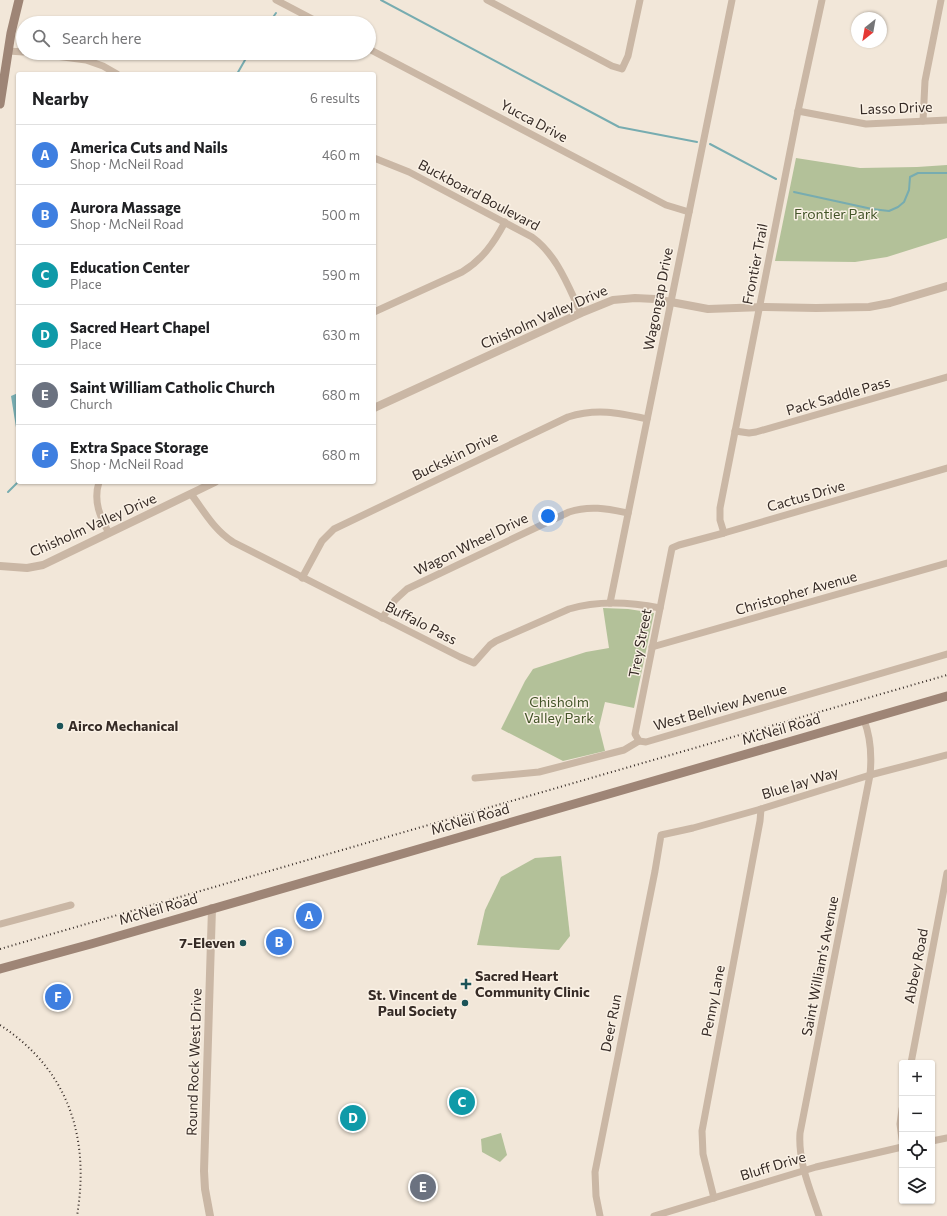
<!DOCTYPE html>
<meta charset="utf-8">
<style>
body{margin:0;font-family:Commissioner,sans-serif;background:#f2f2f2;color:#202124}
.controls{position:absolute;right:12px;bottom:12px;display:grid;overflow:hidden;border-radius:4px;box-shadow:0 1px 3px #0004}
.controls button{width:36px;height:36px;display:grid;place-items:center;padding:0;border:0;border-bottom:1px solid #e0e0e0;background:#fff;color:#202124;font:20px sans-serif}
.compass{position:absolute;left:851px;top:12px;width:36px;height:36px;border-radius:50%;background:#fff;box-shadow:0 1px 3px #0004;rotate:211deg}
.you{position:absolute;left:548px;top:516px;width:14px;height:14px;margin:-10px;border:3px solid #fff;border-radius:50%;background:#1a73e8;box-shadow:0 0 0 6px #1a73e833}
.badge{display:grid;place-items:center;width:26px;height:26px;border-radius:50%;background:#1b5358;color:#fff;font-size:13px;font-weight:700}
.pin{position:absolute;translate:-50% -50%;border:2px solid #fff;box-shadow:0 1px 4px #0006}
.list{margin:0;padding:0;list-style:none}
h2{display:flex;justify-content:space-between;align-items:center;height:52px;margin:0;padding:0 16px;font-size:17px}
h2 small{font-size:13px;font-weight:400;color:#757577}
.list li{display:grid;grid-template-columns:26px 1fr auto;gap:12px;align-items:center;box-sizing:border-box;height:60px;padding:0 16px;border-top:1px solid #e0e0e0}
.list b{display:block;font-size:15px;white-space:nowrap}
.list p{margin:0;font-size:13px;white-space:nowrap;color:#757577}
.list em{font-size:13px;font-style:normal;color:#757577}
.icon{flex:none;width:22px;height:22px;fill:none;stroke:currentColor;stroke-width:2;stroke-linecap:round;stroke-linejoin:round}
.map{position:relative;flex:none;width:947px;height:1216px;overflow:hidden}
.search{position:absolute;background:#fff;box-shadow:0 1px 3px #0004;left:16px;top:16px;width:360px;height:44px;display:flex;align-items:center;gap:10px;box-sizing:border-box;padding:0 14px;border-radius:22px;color:#757577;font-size:15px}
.panel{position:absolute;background:#fff;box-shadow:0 1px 3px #0004;left:16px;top:72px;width:360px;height:412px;border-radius:4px}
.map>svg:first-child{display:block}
.green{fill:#b3c199}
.water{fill:#77acb0}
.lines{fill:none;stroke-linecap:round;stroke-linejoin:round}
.stream{stroke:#77acb0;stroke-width:2}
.minor{stroke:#cab7a5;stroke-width:7}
.tertiary{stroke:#cab7a5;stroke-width:8}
.secondary{stroke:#9e8576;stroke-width:9}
.rail{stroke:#362b26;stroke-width:2;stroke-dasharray:1 3;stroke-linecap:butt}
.poi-dot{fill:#1b5358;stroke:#faf1e5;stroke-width:1.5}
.labels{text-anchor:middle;stroke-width:3;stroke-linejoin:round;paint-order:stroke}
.street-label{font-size:14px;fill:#362b26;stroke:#faf1e5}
.park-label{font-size:14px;fill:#445529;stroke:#faf1e5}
.poi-label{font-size:14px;font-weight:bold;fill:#362b26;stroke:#faf1e5;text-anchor:start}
</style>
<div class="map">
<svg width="947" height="1216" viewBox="0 0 947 1216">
<rect width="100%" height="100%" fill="#f2e7d9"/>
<!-- green -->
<g class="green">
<path d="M796,158l64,10 57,-1 30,-2v73l-60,19 -32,5 -80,-1z"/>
<path d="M603,608l25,1 26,4 -20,95 -29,-6 -6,25 6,24 -42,10 -62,-32 24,-48 8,-12 53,-17 23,-4z"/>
<path d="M561,856l9,80 -11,14 -82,-5 8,-35 16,-33 34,-19z"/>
<path d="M501,1133l6,22 -7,7 -18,-10 -1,-13z"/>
</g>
<!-- water -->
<path class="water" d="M18,393v47l-7,-44z"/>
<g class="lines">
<!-- stream -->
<g class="stream">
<path d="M381,0l238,127 78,15"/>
<path d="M269,23l7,-10"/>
<path d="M237,74l12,-21"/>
<path d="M710,144l66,35"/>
<path d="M794,192l78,17 17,2 9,-4 6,-5 5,-12 1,-13 8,-4h29"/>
<path d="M8,492l10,-10"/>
</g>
<!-- minor -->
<g class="minor">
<path d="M276,0l44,23"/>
<path d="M487,0l125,66 10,3 6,-13 12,-56"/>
<path d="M369,49l297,156 23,7"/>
<path d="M9,51l14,1"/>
<path d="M33,53l53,7 17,6 14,8"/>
<path d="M798,111l68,13 81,-4"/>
<path d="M923,121l2,-40 16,-81"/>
<path d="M374,158l35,14 123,65c25,18 36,49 49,76"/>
<path d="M374,312l88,-40c20,-12 32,-29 43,-50"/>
<path d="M735,431l14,2 7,-1 191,-55"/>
<path d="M99,482c-6,19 1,35 10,51"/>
<path d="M191,494c13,17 23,36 42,48l227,115 14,6 16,-18 6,-4 73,-32c30,-9 61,-7 91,-1"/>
<path d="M724,533l-4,-13v-12l78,-397 24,-111"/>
<path d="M302,578l20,-37 12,-12 234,-112c29,-9 51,-4 79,2"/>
<path d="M610,603l122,-603"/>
<path d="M382,618l13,-18 12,-11 162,-77c21,-7 39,-3 59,1"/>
<path d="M652,647l295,-84"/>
<path d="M639,741l-4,-7 37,-186 7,-3 45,-12 223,-65"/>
<path d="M639,741l7,1 301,-88"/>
<path d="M475,778l64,-6 85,-22 15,-9"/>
<path d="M0,924l71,-19"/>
<path d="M911,1063l36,-190"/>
<path d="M902,1109l-2,15 2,15"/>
<path d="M932,1141l15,-3"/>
<path d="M714,1198l-11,-44 -1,-23 58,-310 1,-12"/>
<path d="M600,1216l-4,-20 -1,-24 60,-301 6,-36 32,-7 68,-19 109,-34 77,-20"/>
<path d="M654,1216l162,-49 86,-20"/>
<path d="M819,1216c-9,-27 -21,-54 -19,-83l70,-358c2,-20 1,-37 -6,-55"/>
</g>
<!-- tertiary -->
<g class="tertiary">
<path d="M374,408l207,-95 32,-13 22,-2 20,1 53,10 57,-2 51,1 53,-1 21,-4 57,-17"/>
<path d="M0,566l27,2 16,-3 172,-83"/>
<path d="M210,1216l-5,-27 -1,-18 8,-263"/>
</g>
<!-- secondary -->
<g class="secondary">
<path d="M0,104l11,-71 8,-33"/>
<path d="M0,969l91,-25 856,-248"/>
</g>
<!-- rail -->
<g class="rail">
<path d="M0,949l947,-274"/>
<path d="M0,1025c69,45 90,113 77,191"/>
</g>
</g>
<!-- markers -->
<g class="poi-dot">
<circle cx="60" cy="726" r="4"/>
<circle cx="243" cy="943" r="4"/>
<path d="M464 978h4v4h4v4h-4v4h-4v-4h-4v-4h4z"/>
<circle cx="465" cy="1003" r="4"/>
</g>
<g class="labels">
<!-- street labels -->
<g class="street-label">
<text transform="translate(896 108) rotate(-2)" y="5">Lasso Drive</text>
<text transform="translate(534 121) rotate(28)" y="5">Yucca Drive</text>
<text transform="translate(479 195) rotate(28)" y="5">Buckboard Boulevard</text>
<text transform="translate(755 264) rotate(-79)" y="5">Frontier Trail</text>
<text transform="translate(658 299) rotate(-79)" y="5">Wagongap Drive</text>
<text transform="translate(544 317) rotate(-24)" y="5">Chisholm Valley Drive</text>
<text transform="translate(838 396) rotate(-16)" y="5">Pack Saddle Pass</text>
<text transform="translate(455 456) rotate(-26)" y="5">Buckskin Drive</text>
<text transform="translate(806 496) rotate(-16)" y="5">Cactus Drive</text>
<text transform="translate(93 525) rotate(-24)" y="5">Chisholm Valley Drive</text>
<text transform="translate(471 544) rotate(-26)" y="5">Wagon Wheel Drive</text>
<text transform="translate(796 593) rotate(-16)" y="5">Christopher Avenue</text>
<text transform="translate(421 623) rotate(27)" y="5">Buffalo Pass</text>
<text transform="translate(640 643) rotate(-79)" y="5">Trey Street</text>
<text transform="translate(720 707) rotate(-16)" y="5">West Bellview Avenue</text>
<text transform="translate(781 729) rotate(-16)" y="5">McNeil Road</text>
<text transform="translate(800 783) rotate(-17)" y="5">Blue Jay Way</text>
<text transform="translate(470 819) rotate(-16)" y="5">McNeil Road</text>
<text transform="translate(158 909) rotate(-16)" y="5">McNeil Road</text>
<text transform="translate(820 966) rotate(-79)" y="5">Saint William's Avenue</text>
<text transform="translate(916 966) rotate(-79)" y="5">Abbey Road</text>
<text transform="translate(713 1001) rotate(-79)" y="5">Penny Lane</text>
<text transform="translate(611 1023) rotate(-79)" y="5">Deer Run</text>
<text transform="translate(194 1062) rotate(-88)" y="5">Round Rock West Drive</text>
<text transform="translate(773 1166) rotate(-17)" y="5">Bluff Drive</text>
</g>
<!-- park labels -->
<g class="park-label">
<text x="836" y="219">Frontier Park</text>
<text x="559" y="707">Chisholm<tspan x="559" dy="16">Valley Park</tspan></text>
</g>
<!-- poi labels -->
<g class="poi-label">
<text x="68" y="731">Airco Mechanical</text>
<text x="235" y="948" text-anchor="end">7-Eleven</text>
<text x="475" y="981">Sacred Heart<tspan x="475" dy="16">Community Clinic</tspan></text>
<text x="457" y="1000" text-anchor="end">St. Vincent de<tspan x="457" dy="16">Paul Society</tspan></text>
</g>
</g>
</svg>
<div class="controls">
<button>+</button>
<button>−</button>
<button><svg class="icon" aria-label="locate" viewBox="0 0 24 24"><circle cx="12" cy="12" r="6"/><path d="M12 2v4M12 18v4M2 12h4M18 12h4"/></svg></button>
<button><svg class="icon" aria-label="layers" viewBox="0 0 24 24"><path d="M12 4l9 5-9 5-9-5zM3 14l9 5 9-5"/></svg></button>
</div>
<svg class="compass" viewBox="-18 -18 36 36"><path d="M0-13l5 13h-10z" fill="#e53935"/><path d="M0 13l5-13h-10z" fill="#757577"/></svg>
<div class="you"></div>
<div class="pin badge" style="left:309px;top:916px;background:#3f7fe0">A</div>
<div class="pin badge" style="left:279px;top:942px;background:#3f7fe0">B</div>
<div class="pin badge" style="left:462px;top:1102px;background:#0f9aa8">C</div>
<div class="pin badge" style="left:353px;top:1118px;background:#0f9aa8">D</div>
<div class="pin badge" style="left:423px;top:1187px;background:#6b7280">E</div>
<div class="pin badge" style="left:58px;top:997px;background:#3f7fe0">F</div>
<div class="search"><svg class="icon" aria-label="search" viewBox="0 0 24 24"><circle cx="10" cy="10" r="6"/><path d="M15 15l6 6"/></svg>Search here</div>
<section class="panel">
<h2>Nearby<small>6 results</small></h2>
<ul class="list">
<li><span class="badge" style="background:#3f7fe0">A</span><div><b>America Cuts and Nails</b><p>Shop · McNeil Road</p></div><em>460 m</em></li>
<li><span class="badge" style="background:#3f7fe0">B</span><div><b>Aurora Massage</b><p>Shop · McNeil Road</p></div><em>500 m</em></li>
<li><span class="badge" style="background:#0f9aa8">C</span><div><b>Education Center</b><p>Place</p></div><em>590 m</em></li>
<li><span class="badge" style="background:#0f9aa8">D</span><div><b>Sacred Heart Chapel</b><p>Place</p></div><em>630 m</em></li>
<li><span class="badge" style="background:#6b7280">E</span><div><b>Saint William Catholic Church</b><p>Church</p></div><em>680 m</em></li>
<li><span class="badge" style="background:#3f7fe0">F</span><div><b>Extra Space Storage</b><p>Shop · McNeil Road</p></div><em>680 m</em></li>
</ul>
</section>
</div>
